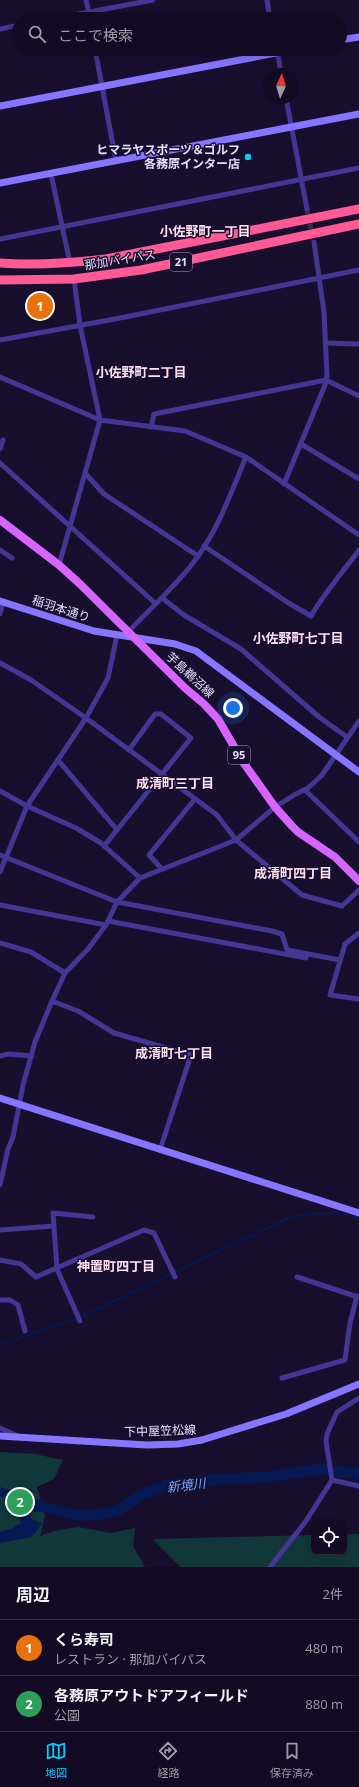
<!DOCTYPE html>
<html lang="ja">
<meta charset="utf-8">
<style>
body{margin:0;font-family:"Open Sans","Noto Sans JP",sans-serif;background:#1f1930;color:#f1f3f6}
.controls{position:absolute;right:12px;bottom:12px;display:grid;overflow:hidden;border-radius:8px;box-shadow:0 2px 10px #0003}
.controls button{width:36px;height:36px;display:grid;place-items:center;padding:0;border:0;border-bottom:1px solid #312b41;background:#120b23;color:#f1f3f6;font:20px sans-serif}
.compass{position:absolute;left:263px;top:68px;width:36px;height:36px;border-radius:50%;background:#120b23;box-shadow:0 2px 10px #0003;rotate:4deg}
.you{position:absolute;left:233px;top:708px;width:14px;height:14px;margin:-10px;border:3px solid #fff;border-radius:50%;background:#1a73e8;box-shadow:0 0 0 6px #1a73e833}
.badge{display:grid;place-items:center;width:26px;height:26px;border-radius:50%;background:#0accff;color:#fff;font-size:13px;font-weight:700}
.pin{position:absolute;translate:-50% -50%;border:2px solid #fff;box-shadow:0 1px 4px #0006}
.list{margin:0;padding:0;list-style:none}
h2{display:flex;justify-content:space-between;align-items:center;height:52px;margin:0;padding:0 16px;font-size:17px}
h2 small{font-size:13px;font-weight:400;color:#9c9ba6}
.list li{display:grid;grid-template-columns:26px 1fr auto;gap:12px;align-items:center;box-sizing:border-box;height:56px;padding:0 16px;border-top:1px solid #312b41}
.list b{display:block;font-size:15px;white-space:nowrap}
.list p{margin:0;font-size:13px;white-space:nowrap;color:#9c9ba6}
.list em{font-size:13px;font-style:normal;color:#9c9ba6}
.icon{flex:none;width:22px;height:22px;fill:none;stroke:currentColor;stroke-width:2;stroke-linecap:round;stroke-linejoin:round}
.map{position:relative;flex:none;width:359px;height:1567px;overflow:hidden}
.search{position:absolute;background:#120b23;box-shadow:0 2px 10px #0003;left:12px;right:12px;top:12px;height:44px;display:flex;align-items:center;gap:10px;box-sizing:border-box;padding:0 14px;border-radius:22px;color:#9c9ba6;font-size:15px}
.sheet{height:164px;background:#120b23}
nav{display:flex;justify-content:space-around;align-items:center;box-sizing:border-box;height:56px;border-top:1px solid #312b41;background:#120b23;font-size:11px;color:#9c9ba6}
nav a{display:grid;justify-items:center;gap:2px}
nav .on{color:#0accff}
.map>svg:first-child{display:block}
.green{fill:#12373a}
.water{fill:#061952}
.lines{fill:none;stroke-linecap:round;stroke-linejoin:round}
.stream{stroke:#061952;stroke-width:2}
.river{stroke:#061952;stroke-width:11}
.street-tunnel{stroke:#372e4e;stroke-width:5;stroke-dasharray:5 2.5;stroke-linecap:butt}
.street{stroke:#443693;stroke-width:5}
.secondary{stroke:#8775ff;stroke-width:7}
.primary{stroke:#d665ff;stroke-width:8}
.highway{stroke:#ff5996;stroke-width:9}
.poi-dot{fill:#0accff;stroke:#180f2f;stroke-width:1.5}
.labels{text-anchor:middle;stroke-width:3;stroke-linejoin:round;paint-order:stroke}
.shield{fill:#180f2f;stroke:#a8a0c1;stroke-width:1}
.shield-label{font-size:11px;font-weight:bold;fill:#e5deff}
.poi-label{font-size:12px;font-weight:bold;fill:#e5deff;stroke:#180f2f;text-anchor:end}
.street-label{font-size:12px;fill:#e5deff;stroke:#180f2f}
.neighbourhood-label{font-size:13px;font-weight:bold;fill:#ffe0f0;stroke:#180f2f}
.water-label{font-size:13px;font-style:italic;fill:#6cabff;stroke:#180f2f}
</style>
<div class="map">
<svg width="359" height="1567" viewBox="0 0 359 1567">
<rect width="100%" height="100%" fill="#180f2f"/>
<!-- green -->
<g class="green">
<path d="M0,1452l35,2 28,6 -9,19 -17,8 8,29 -5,20 14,-5 24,-4 33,6 24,-5 -2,18 12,21h-145z"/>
<path d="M344,1534h15v33h-179l-27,-28 161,-4v17h30z"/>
</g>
<!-- water -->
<path class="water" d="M0,1487l52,17 -1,9 -21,-2 1,8 11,4 -10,14 -32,6v-11l13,-4 8,-5 -4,-13 -7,-13 -10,-1z"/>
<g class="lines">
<!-- stream -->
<path class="stream" d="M0,1345l76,-26 215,-102c24,-5 45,-6 68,1"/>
<!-- river -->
<path class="river" d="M38,1505l39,10h18l23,-4 22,-16 25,-9 44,-6 57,-3 55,-8 38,5"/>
<!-- street-tunnel -->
<path class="street-tunnel" d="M307,209l5,26"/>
<!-- street -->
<g class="street">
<path d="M86,0l4,19"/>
<path d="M267,0l3,19"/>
<path d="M52,19l101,-19"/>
<path d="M0,29l19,-4"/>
<path d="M95,49l21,112"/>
<path d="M277,49l4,25"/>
<path d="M286,98l21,111"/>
<path d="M51,174l19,89"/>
<path d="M0,239l359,-71"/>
<path d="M0,340l115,-21 244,-49"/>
<path d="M325,343l34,1"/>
<path d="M0,377l100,43 85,11 61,26 113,78"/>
<path d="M151,427l3,-13 172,-34 33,16"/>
<path d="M301,444l58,35"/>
<path d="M0,449l3,-9"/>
<path d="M0,463l155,140"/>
<path d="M86,474l18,20 94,62"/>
<path d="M284,484l41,-99 2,-9 -3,-64 -10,-70"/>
<path d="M204,546l83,56 24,14c14,-24 32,-44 48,-66"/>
<path d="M0,550l12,8"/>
<path d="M59,565l41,-145 -20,-95 -6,-46"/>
<path d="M162,598l22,17 57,34 78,68 28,20"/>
<path d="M0,614l3,-12"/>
<path d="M128,632c20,-21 42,-41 61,-64 27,-32 41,-73 57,-111"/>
<path d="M0,663l31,17 55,38 131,97 19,25 66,55 40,11 17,-16"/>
<path d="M58,760l59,70"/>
<path d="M305,790l54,52"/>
<path d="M0,791l27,15 49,22 25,15 39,35"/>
<path d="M104,846l87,-108 -30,-24h-6l-26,36"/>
<path d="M0,855l117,47 155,29 10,3 5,16 53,10"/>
<path d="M162,869l-13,-14 46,-56"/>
<path d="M0,872l27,-66 59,-88 22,-40 9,-43"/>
<path d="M0,905l106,20"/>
<path d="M108,921l198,37 1,-4"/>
<path d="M359,933l-14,11 -15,51 29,4"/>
<path d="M0,943l31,9 34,21"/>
<path d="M52,1001l26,10 36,22 77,22 -31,95"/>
<path d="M0,1056l8,-2 24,2"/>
<path d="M0,1185l8,-36 5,-12 10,-52 12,-43 17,-41 13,-28 23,-24 18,-24 11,-23 23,-24 96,-38 39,-33 19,-12 14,-7 14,-13 37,-54"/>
<path d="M0,1230l54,-4"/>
<path d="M0,1260l21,4 15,13 108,-47 10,3 21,44"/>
<path d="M297,1277l61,20"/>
<path d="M0,1300h10l8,5 7,26"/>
<path d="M80,1321l-23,-52 -4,-56 40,4"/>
<path d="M282,1378l63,-18 5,-37 7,-27"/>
<path d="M0,1428l18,8"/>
<path d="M332,1480l27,6"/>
<path d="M270,1567l36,-46 26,-41 -6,-39 1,-7 10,-22 22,-14"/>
</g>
<!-- secondary -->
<g class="secondary">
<path d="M340,40l19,-3"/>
<path d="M0,106l297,-57"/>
<path d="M0,183l359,-69"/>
<path d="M0,601l94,30 81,13 21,7 163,121"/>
<path d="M0,1098l359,115"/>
<path d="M0,1436l147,9 31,-1 24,-4 84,-26 73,-30"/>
</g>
<!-- primary -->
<path class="primary" d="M0,520l59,45 21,19 105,104 19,16 14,15 25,43 32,45 17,19 6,6 37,25 24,24"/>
<!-- highway -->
<g class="highway">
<path d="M0,263c35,3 71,0 106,-4l253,-50"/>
<path d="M0,280l74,-1 67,-9 218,-46"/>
</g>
</g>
<!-- markers -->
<circle class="poi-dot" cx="248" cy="157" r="4"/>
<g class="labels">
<!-- shield labels -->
<g class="shield">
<rect x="170" y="253" width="22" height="18" rx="3"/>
<rect x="228" y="746" width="22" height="18" rx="3"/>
</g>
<g class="shield-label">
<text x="181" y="266">21</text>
<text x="239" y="759">95</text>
</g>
<!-- poi labels -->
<g class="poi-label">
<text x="240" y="154">ヒマラヤスポーツ＆ゴルフ<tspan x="240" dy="14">各務原インター店</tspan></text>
</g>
<!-- street labels -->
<g class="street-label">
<text transform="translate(120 260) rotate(-9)" y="4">那加バイパス</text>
<text transform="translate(61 609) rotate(18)" y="4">稲羽本通り</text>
<text transform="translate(190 675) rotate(43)" y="4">芋島鵜沼線</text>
<text transform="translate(160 1431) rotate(-2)" y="4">下中屋笠松線</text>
</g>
<!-- neighbourhood labels -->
<g class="neighbourhood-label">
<text x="205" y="236">小佐野町一丁目</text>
<text x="141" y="377">小佐野町二丁目</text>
<text x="298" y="643">小佐野町七丁目</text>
<text x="175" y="788">成清町三丁目</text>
<text x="293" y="878">成清町四丁目</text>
<text x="174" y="1058">成清町七丁目</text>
<text x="116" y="1271">神置町四丁目</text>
</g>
<!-- water labels -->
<g class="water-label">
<text transform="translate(186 1485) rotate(-7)" y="5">新境川</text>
</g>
</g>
</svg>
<div class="controls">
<button><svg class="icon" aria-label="locate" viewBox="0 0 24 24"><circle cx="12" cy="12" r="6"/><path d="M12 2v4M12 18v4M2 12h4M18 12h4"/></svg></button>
</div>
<svg class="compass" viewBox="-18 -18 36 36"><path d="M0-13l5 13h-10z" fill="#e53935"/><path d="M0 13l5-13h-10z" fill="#9c9ba6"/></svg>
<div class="you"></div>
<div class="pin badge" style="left:40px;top:306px;background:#e8710a">1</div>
<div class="pin badge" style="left:20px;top:1502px;background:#2e9e5b">2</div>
<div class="search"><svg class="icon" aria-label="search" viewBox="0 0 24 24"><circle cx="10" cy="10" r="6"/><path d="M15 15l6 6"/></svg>ここで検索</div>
</div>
<section class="sheet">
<h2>周辺<small>2件</small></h2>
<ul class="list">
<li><span class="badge" style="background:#e8710a">1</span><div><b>くら寿司</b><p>レストラン · 那加バイパス</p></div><em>480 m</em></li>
<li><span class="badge" style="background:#2e9e5b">2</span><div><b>各務原アウトドアフィールド</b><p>公園</p></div><em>880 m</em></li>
</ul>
</section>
<nav>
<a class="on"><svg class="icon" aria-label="map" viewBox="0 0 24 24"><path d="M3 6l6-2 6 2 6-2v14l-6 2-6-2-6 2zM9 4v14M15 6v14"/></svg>地図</a>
<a><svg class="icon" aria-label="directions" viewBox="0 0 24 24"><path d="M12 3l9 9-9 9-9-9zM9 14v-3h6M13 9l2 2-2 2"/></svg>経路</a>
<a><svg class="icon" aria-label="saved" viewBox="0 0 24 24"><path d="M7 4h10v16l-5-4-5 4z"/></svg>保存済み</a>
</nav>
